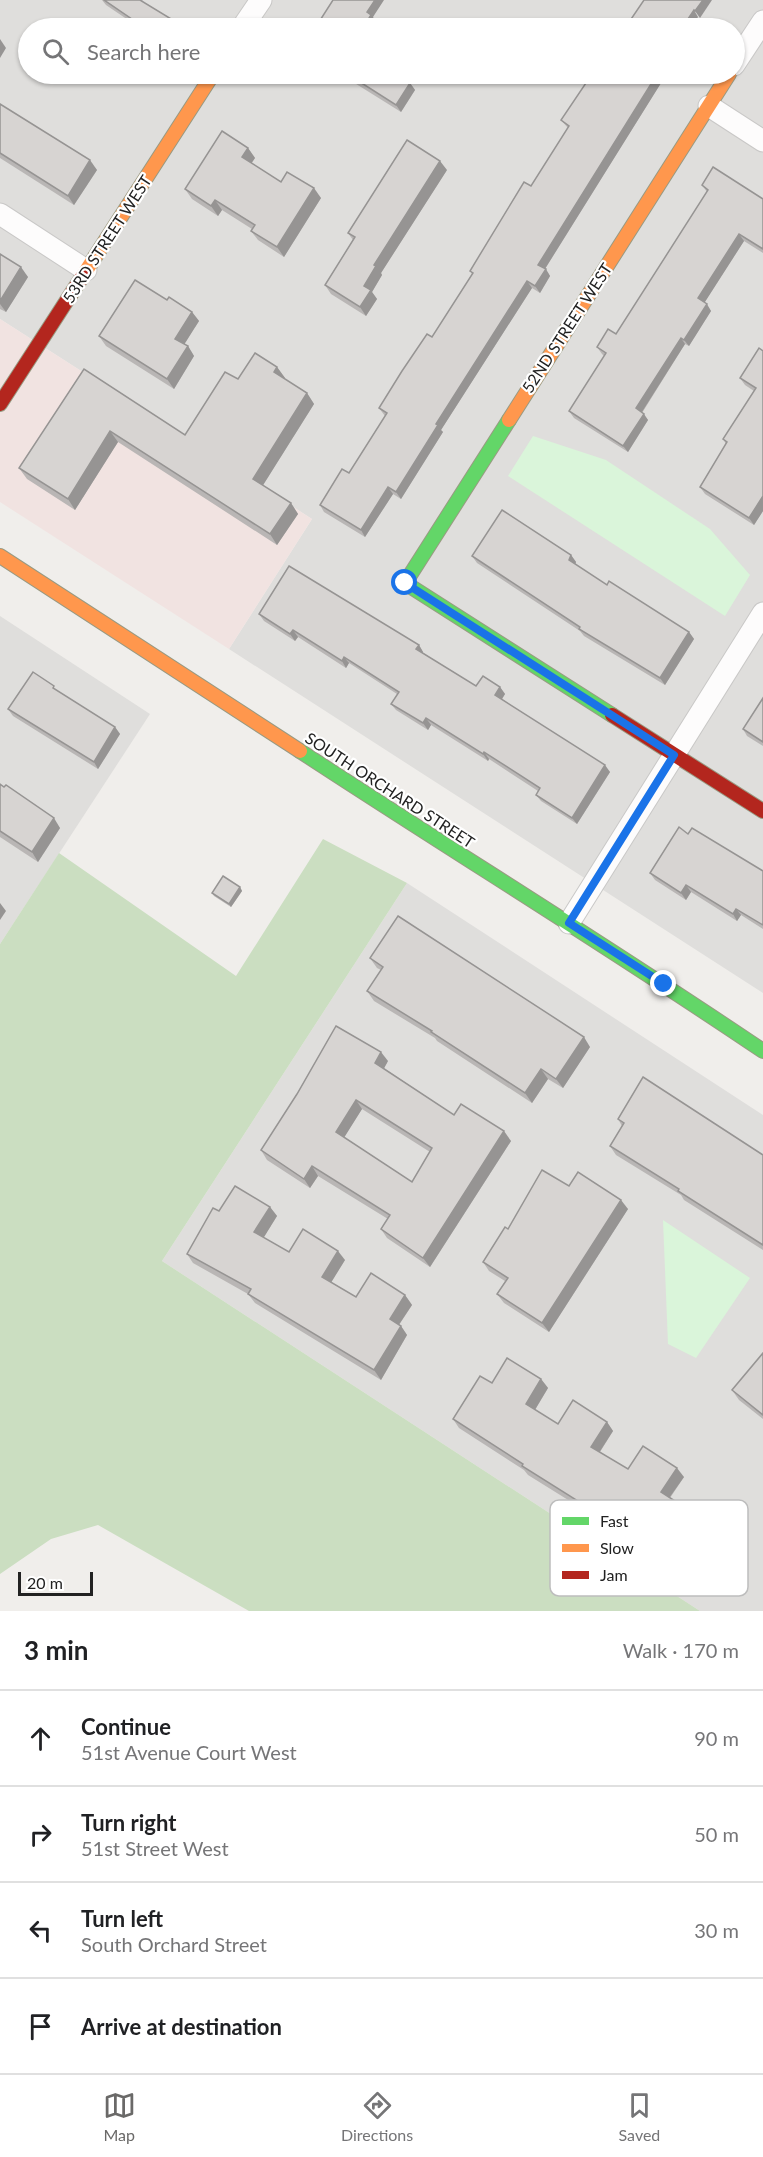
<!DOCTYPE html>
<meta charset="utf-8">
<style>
body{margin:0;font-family:Lato,sans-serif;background:#f6f6f6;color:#202124}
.scale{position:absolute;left:18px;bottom:15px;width:75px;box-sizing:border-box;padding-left:6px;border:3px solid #222;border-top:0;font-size:16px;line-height:21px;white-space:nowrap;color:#222;-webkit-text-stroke:4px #fff;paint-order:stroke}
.stop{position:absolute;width:18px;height:18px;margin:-14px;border:4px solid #1a73e8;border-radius:50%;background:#fff}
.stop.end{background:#1a73e8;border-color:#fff;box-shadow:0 2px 6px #0008}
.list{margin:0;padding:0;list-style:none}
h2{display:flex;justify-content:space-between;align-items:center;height:78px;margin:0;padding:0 24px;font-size:26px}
h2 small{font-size:20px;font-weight:400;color:#757577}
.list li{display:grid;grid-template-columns:39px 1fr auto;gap:18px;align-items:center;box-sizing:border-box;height:96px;padding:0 24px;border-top:2px solid #e0e0e0}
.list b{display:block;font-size:22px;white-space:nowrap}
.list p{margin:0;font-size:20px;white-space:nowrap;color:#757577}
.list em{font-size:20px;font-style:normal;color:#757577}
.icon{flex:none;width:33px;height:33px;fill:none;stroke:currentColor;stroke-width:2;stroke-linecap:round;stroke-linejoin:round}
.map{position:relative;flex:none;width:763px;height:1611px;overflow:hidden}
.search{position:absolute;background:#fff;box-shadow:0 2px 4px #0004;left:18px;right:18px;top:18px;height:66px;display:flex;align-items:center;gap:15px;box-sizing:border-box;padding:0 21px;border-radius:33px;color:#757577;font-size:22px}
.sheet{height:462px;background:#fff}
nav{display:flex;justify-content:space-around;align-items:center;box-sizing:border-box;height:84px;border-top:2px solid #e0e0e0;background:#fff;font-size:16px;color:#757577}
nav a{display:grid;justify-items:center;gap:3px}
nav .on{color:#6a6968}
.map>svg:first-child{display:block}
.residential{fill:#dfdedc;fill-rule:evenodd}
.commercial{fill:#f1e3e1}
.forest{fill:#cbdec1}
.park{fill:#daf5da}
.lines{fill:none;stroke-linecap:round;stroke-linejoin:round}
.street-casing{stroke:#c9c8c7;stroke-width:23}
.fast-casing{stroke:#999a82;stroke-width:16}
.slow-casing{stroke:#999a82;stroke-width:16}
.jam-casing{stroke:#999a82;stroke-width:16}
.street{stroke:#fdfcfc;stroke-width:21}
.fast{stroke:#63d668;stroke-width:14}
.slow{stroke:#ff974d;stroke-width:14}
.jam{stroke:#b3261e;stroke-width:14}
.wall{fill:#b9b6b5;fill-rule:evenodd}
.shaded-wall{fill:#969493}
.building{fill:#d7d4d2;stroke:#969493;stroke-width:1.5;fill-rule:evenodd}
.route{stroke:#1a73e8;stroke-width:8}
.labels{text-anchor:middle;stroke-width:4.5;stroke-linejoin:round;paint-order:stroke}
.street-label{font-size:16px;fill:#222;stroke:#fff}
.key{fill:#fff;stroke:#bdbdbd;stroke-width:1.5}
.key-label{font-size:16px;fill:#222}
</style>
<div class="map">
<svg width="763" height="1611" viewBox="0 0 763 1611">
<rect width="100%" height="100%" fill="#f0eeeb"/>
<!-- residential -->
<g class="residential">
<path d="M0,0h763v993l-534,-344 83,-130 -312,-200zM28,28h706v46h-706z"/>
<path d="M0,616l150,98 -150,230z"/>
<path d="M407,883l356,232v496h-63l-538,-350z"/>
</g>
<!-- commercial -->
<path class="commercial" d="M0,319l312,200 -83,130 -229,-147z"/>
<!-- forest -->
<path class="forest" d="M323,839l84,44 -245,378 538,350h-451l-151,-86 -47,14 -51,35v-630l59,-91 177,123z"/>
<!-- park -->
<g class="park">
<path d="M533,436l73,24 104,69 40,46 -25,41 -217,-140z"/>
<path d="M663,1220l87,58 -54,80 -28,-14z"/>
</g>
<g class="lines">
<!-- street casing -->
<g class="street-casing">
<g id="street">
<path d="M242,28l19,-28"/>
<path d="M734,65l29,-44"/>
<path d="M709,106l54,35"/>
<path d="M0,214l86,56"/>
<path d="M569,923l194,-310"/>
</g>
</g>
<!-- fast casing -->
<g class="fast-casing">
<g id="fast">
<path d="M509,420l-104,163 207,132"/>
<path d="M300,751c154,101 311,197 463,300"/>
</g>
</g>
<!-- slow casing -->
<g class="slow-casing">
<g id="slow">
<path d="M84,274l129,-200"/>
<path d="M509,420l220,-346"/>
<path d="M0,556l300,195"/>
</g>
</g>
<!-- jam casing -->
<g class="jam-casing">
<g id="jam">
<path d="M0,404l84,-130"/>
<path d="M612,715l151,96"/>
</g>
</g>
<!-- street -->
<use href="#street" class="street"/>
<!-- fast -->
<use href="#fast" class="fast"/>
<!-- slow -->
<use href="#slow" class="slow"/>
<!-- jam -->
<use href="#jam" class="jam"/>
</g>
<!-- wall -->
<g class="wall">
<path d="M102,0h41l-1,1 44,27 -49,-2 -31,-21z"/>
<path d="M349,75l61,8 5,7 -14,22 -48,-30z"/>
<path d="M658,79l3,4 -116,186 5,7 -10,17 -8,-5 -91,142 2,2 -42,67 -8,-5 -28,43 -41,-25 -4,-7 29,-32 36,-57 -6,-8 53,-71 40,-63 -2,-3 61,-85 37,-58 -7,-8z"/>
<path d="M0,104l97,66 -23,35 -74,-47z"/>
<path d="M248,148l7,10 -4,5 30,19 40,16 -37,59 -26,-17 -7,-9 1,-2 -30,-19 -4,6 -26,-17 -7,-10z"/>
<path d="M447,170l-66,103 1,2 -10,17 5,7 -11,17 -35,-22 -6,-9 28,-45 -5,-7z"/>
<path d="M702,185l61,14v54l-19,-12 -40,62 7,8 -22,35 -4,-2 -43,69 6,7 -20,32 -54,-34 -5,-7 35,-55 -2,-2 -5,-7 19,-13 91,-142z"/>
<path d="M0,254l28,23 -22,35 -6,-3z"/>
<path d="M167,300l25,12 7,9 -15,23 4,2 6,10 -20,33 -68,-43 -7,-10z"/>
<path d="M763,351v160l-9,14 -49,-31 -5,-7 26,-43 -3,-5 31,-48 -9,-6 -5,-7z"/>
<path d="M277,367l8,11 -1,1 23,14 7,11 -51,81 28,18 7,11 -21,31 -159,-103 -43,68 -48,-31 -8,-11 65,-99 101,66 53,-56z"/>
<path d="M571,555l5,7 -1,2 32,21 82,47 5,7 -29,46 -81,-49 -4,-5 -103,-68 -5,-7z"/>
<path d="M259,614l160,31 4,7v1l53,33 24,1 5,7 -3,5 108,73 -33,52 -36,-23 -5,-6 2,-4 -49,-32 -1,2 -57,-36 -3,5 -32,-20 -5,-6 6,-10 -48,-31 -3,5 -48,-31 -3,4 -31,-20z"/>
<path d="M56,690l59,37 5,7 -22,35 -85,-53 -5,-7z"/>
<path d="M763,698v48l-16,-10 -4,-7z"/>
<path d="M0,784l60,44 -22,34 -38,-25z"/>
<path d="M688,834l75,37v58l-22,-14 -4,6 -46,-29 -5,8 -31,-20 -5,-7z"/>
<path d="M240,887l2,4 -11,16 -17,-11 -2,-3z"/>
<path d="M370,958l220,89 -27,41 -15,-9 -16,24 -95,-62 -2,-3 -61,-37 -7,-10 14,-21 -4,-2z"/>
<path d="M388,1061l-4,7 70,47 57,26 -81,126 -43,-29 -6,-9 7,-10 -70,-43 -8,12 -43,-28 -6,-10zM362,1109l68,43 -18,30 -68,-45z"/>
<path d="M618,1119l145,36v95l-79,-50 -3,-5 -65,-40 -6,-9 12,-20z"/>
<path d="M569,1186l59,23 -79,123 -45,-29 -7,-9 8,-13 -16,-10 -6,-9 25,-33z"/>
<path d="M270,1207l7,9 -14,22 26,14 56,8 -14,22 25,15 49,-2 7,10 -13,20 2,1 6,9 -26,45 -126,-77 -7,-9 -55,-31 -6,-9 32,-43z"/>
<path d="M763,1353v66l-24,-19 -7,-10z"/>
<path d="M541,1379l7,9 -13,22 23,14 49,-2 6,9 -13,21 28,17 56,8 -14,21 5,3 7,9 -27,44 -127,-79 -4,-5 -65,-42 -6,-9 39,-36z"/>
</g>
<!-- shaded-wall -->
<g class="shaded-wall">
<path d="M375,0h9l-11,17 3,5 -4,6h-7l-1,-2 3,-14z"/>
<path d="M703,0h9l-12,18 -5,-7z"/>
<path d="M694,10l4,7 -7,11h-9z"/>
<path d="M0,39l6,9 -6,10z"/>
<path d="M652,74h10l-4,5 3,4 -118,189 -5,-7z"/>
<path d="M410,83l5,7 -14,22 -5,-7z"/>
<path d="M248,148l7,10 -6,9 -7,-10z"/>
<path d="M90,160l7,10 -23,35 -6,-9z"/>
<path d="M440,161l7,9 -66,103 1,2 -10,17 5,7 -11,17 -6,-9 4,-21 10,-21z"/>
<path d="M314,188l7,10 -37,59 -7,-10z"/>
<path d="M215,200l7,10 -4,6 -7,-10z"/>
<path d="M739,234l5,7 -41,64 -5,-7z"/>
<path d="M21,267l7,10 -22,35 -6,-8v-3z"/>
<path d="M546,269l4,7 -10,17 -5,-7z"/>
<path d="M527,281l5,7 -91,142 2,2 -42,67 -5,-7 40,-68z"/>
<path d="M707,304l4,7 -22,35 -5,-6z"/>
<path d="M192,312l7,9 -17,27 -7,-9z"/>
<path d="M681,338l4,6 -45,71 -4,-7z"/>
<path d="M188,346l6,10 -20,33 -7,-10z"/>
<path d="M277,367l8,11 -3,5 -8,-11z"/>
<path d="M307,393l7,11 -54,86 -7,-11z"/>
<path d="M644,414l4,6 -20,32 -5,-6z"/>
<path d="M110,431l8,11 -43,68 -7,-11z"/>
<path d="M388,487l5,7 -28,43 -4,-7z"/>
<path d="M763,496v15l-9,14 -5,-7z"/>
<path d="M291,503l7,11 -21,31 -7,-11z"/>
<path d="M571,555l5,7 -2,5 -5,-7z"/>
<path d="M293,630l5,7 -3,4 -5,-7z"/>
<path d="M689,632l5,7 -29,46 -5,-7z"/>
<path d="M419,645l4,7 -2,3 -5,-6z"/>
<path d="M344,657l5,6 -3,5 -4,-7z"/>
<path d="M500,687l5,7 -5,8 -5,-7z"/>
<path d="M426,718l5,7 -3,5 -5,-7z"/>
<path d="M115,727l5,7 -22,35 -4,-7z"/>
<path d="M484,752l5,7 -1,2 -5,-7z"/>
<path d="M605,765l5,7 -33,52 -5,-6z"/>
<path d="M54,818l6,10 -22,34 -6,-10z"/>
<path d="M686,885l5,7 -5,8 -5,-7z"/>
<path d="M240,887l2,4 -11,16 -2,-3z"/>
<path d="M0,903l6,8 -6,9z"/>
<path d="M736,909l5,6 -4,6 -4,-7z"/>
<path d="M584,1037l6,10 -27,41 -7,-9z"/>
<path d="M381,1052l7,9 -6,11 -7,-9z"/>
<path d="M541,1069l7,10 -16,24 -7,-10z"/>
<path d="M356,1100l6,9 -20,32 -6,-9z"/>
<path d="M504,1131l7,10 -81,126 -7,-9z"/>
<path d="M312,1166l6,10 -8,12 -6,-9z"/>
<path d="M621,1200l7,9 -79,123 -7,-9z"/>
<path d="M270,1207l7,9 -16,26 -7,-10z"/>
<path d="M338,1251l7,9 -16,26 -7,-9z"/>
<path d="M405,1295l7,10 -16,24 -6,-10z"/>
<path d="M401,1326l6,9 -26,45 -7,-10z"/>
<path d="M541,1379l7,9 -15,25 -7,-9z"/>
<path d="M607,1422l6,9 -16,25 -6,-9z"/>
<path d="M677,1468l7,9 -17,24 -6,-9z"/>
<path d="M675,1501l7,9 -27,44 -7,-9z"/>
</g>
<!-- building -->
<g class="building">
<path d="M104,0h36l46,28h-50l3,-4z"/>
<path d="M333,0h42l-8,12 4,3 -7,11 3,2h-44l-6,-3z"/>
<path d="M644,0h59l-8,11 -1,-1 -12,18h-57z"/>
<path d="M350,74h44l16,9 -14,22 -47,-30z"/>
<path d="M592,74h60l4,2 -118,189 8,4 -11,17 -8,-5 -91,143 2,1 -42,67 -8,-5 -27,43 -41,-25 22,-36 7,4 38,-60 -8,-5 23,-37 25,-37 5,3 41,-64 -3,-2 54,-89 7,4 38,-60 -8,-6z"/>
<path d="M0,104l90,56 -22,36 -68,-43z"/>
<path d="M222,131l26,17 -6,9 39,25 6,-10 27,16 -37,59 -26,-16 4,-6 -40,-25 -4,6 -26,-17z"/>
<path d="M407,140l33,21 -66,104 2,1 -12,20 7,4 -11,17 -35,-22 30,-48 -7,-4z"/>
<path d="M713,167l50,32v50l-24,-15 -41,64 9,6 -23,36 -3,-2 -45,70 8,6 -21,32 -54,-35 37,-58 -9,-6 11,-18 8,5 92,-144 -6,-5z"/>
<path d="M0,254l21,13 -21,34z"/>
<path d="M135,280l32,20 2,-3 23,15 -17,27 13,7 -21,33 -68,-43z"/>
<path d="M759,348l4,3v145l-14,22 -49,-31 27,-45 -4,-3 33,-51 -16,-10z"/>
<path d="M255,353l22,14 -3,5 33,21 -54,86 38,24 -21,31 -160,-103 -42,68 -49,-31 65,-99 101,66 40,-63 13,7z"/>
<path d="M502,510l69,45 -2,5 38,25 2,-4 80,51 -29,46 -81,-49 1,-2 -108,-71z"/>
<path d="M289,566l130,79 -3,4 60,37 7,-10 17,11 -5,8 110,70 -33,53 -36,-23 4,-7 -56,-36 -1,2 -57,-36 -3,5 -32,-19 8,-12 -55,-35 -2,4 -49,-31 -3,4 -31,-20z"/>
<path d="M33,672l21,14 -1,2 62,39 -21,35 -86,-53z"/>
<path d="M763,698v44l-20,-13z"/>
<path d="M0,784l4,3 2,-2 48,33 -22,34 -32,-21z"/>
<path d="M679,827l9,7 4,-6 71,43v54l-27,-16 -3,5 -47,-29 -5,8 -31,-20z"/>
<path d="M223,876l17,11 -11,17 -17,-11z"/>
<path d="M398,916l186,121 -28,42 -15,-10 -16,24 -94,-61 1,-1 -65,-40 16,-24 -13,-9z"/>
<path d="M336,1026l45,26 -6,11 79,52 7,-11 43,27 -81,127 -42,-29 9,-14 -78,-49 -8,13 -43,-29 36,-56zM356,1100l76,48 -20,34 -76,-50z"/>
<path d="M643,1077l120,78v90l-85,-54 1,-2 -69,-43 14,-23 -6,-4z"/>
<path d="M542,1170l27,16 9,-14 43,28 -79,123 -45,-29 11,-16 -25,-16 22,-35 3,2z"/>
<path d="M235,1186l35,21 -16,25 35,20 14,-23 35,22 -16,26 34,20 15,-24 34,22 -15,24 11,7 -27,44 -126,-76 3,-5 -64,-35 26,-46 6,3z"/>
<path d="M763,1353v62l-31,-25z"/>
<path d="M507,1358l34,21 -15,25 32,20 15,-24 34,22 -16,25 37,22 15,-23 34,22 -16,24 14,9 -27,44 -126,-79 1,-2 -70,-45 27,-43 12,7z"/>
</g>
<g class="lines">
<!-- route -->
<path class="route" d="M405,583l269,172 -105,168 95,61"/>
</g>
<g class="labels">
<!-- street labels -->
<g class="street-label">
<text transform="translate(107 239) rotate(-57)" y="6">53RD STREET WEST</text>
<text transform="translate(567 328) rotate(-57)" y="6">52ND STREET WEST</text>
<text transform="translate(390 790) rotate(33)" y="6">SOUTH ORCHARD STREET</text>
</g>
</g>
<!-- legend -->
<rect x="550" y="1500" width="198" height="96" rx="9" class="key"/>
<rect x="562" y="1517" width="27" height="8" fill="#63d668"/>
<rect x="562" y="1544" width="27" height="8" fill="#ff974d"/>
<rect x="562" y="1571" width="27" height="8" fill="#b3261e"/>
<g class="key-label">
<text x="600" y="1527">Fast</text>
<text x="600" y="1554">Slow</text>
<text x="600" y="1581">Jam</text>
</g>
</svg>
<div class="scale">20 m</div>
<div class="stop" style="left:405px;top:583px"></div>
<div class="stop end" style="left:664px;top:984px"></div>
<div class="search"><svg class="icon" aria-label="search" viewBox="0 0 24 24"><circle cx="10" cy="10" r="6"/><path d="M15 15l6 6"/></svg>Search here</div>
</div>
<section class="sheet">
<h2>3 min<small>Walk · 170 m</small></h2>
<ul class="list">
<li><svg class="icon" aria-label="ahead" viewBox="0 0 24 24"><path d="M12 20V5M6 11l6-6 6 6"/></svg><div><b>Continue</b><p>51st Avenue Court West</p></div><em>90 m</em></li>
<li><svg class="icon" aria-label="right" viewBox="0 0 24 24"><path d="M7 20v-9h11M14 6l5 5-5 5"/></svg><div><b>Turn right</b><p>51st Street West</p></div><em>50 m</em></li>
<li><svg class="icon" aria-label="left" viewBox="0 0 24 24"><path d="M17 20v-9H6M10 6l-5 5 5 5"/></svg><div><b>Turn left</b><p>South Orchard Street</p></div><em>30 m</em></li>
<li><svg class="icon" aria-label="arrive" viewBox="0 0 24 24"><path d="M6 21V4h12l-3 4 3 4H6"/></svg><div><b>Arrive at destination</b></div></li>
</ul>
</section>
<nav>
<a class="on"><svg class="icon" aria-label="map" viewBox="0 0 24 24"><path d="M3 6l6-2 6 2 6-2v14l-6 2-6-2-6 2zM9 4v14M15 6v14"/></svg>Map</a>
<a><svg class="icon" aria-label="directions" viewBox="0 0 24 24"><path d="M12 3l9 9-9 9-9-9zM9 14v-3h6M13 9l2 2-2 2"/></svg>Directions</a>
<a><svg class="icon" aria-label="saved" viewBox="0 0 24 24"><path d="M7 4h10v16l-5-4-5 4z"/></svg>Saved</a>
</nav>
